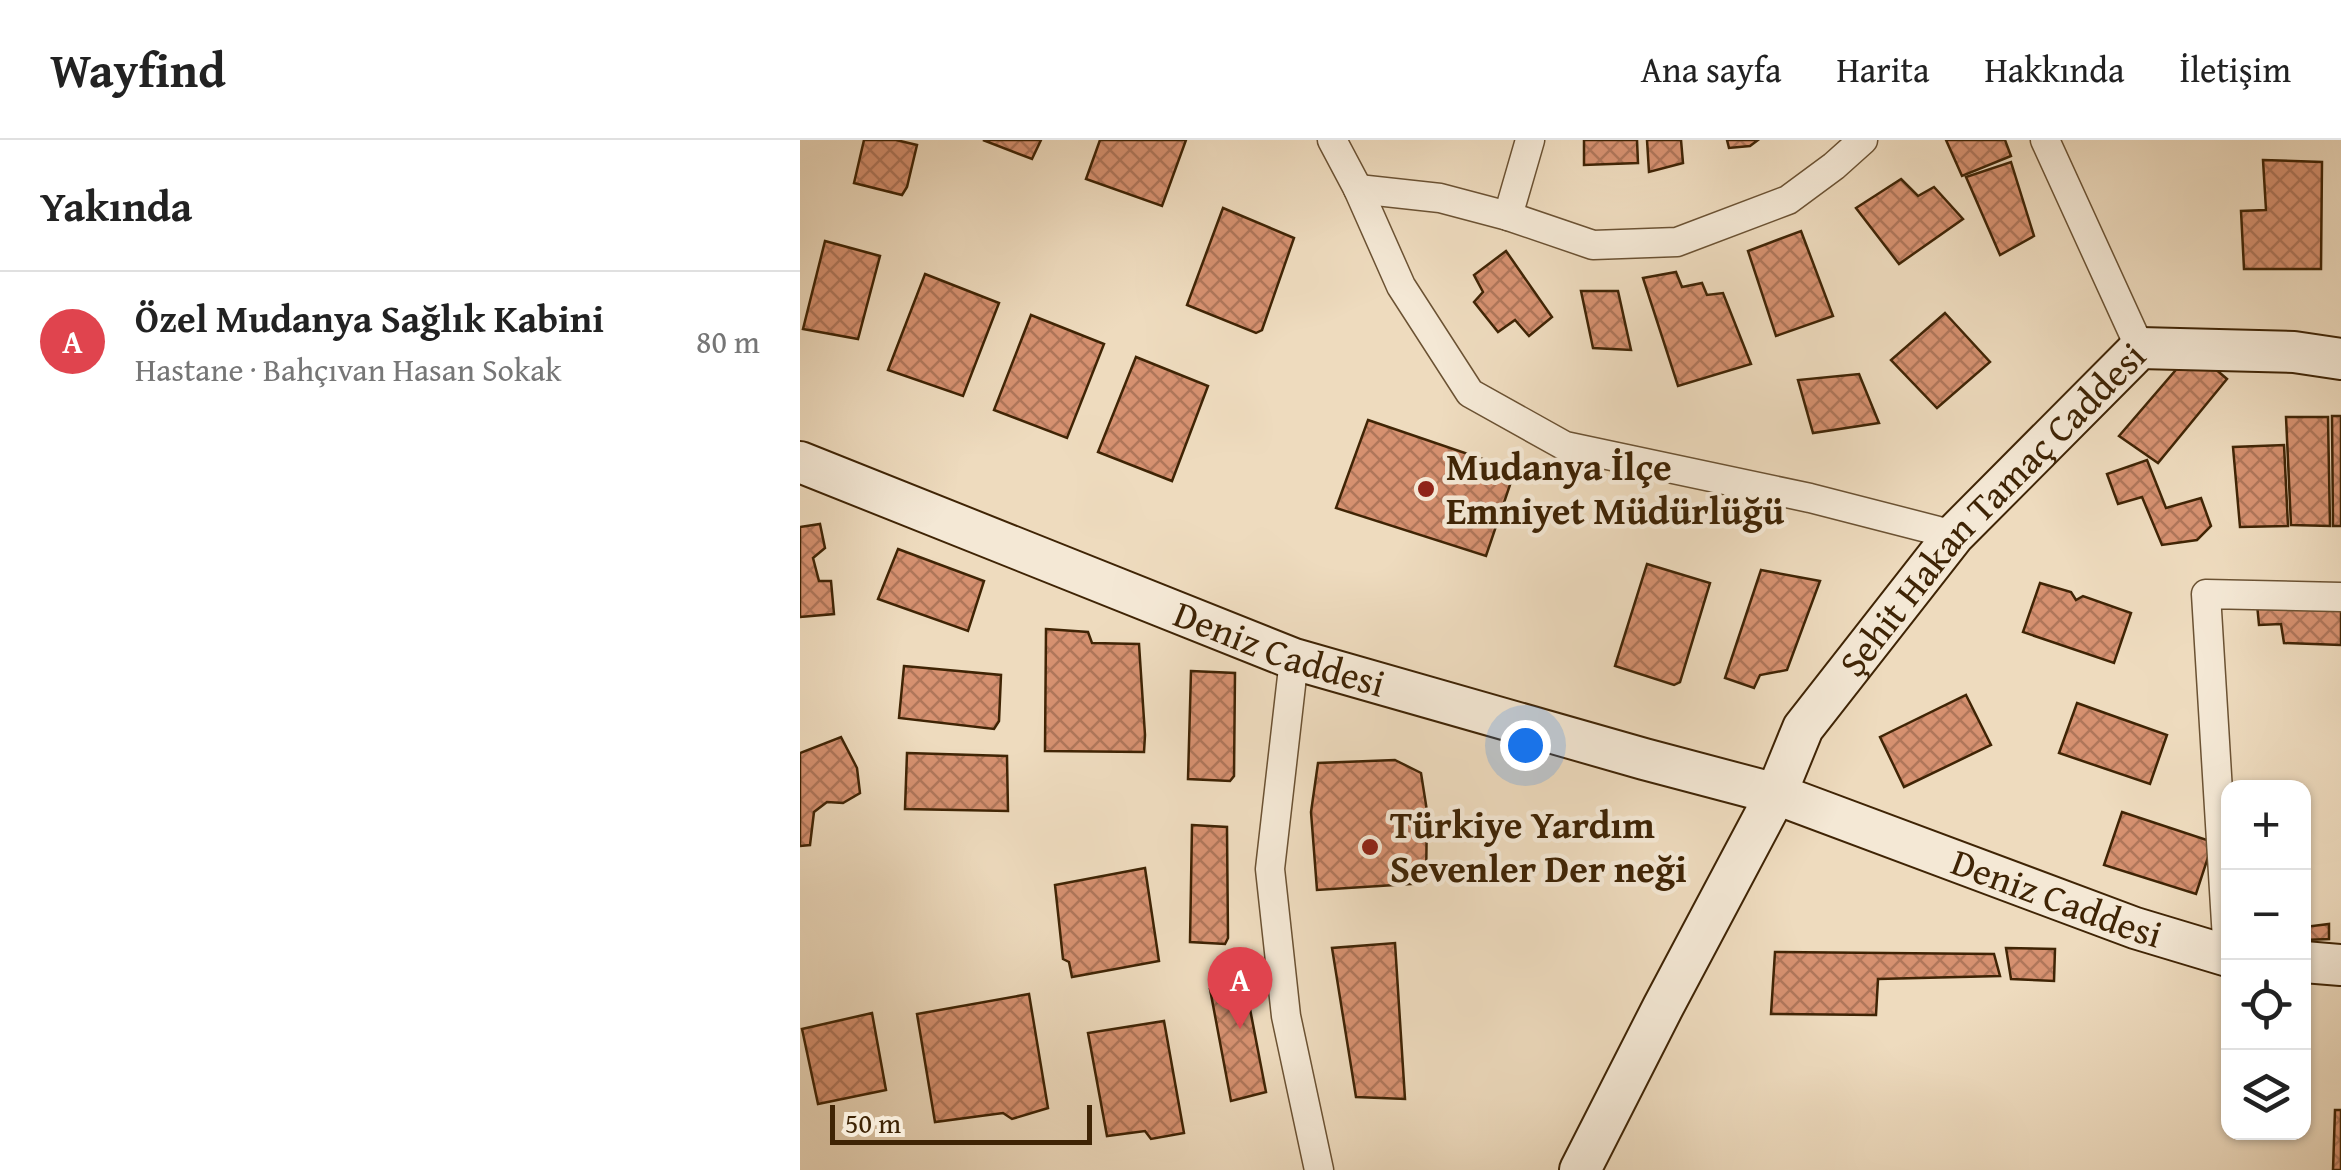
<!DOCTYPE html>
<html lang="tr">
<meta charset="utf-8">
<style>
body{margin:0;font-family:"Gentium Book Plus",serif;background:#f6f6f6;color:#222}
.controls{position:absolute;right:30px;bottom:30px;display:grid;overflow:hidden;border-radius:20px;box-shadow:0 2px 8px #0004}
.controls button{width:90px;height:90px;display:grid;place-items:center;padding:0;border:0;border-bottom:2px solid #e0e0e0;background:#fff;color:#222;font:50px sans-serif}
.scale{position:absolute;left:30px;bottom:25px;width:262px;box-sizing:border-box;padding-left:10px;border:5px solid #3f2405;border-top:0;font-size:28px;line-height:35px;white-space:nowrap;color:#3f2405;-webkit-text-stroke:8px #f4e8d5;paint-order:stroke}
.you{position:absolute;left:725px;top:605px;width:35px;height:35px;margin:-25px;border:8px solid #fff;border-radius:50%;background:#1a73e8;box-shadow:0 0 0 15px #1a73e833}
.badge{display:grid;place-items:center;width:65px;height:65px;border-radius:50%;background:#8f2418;color:#fff;font-size:32px;font-weight:700}
.pin{position:absolute;translate:-50% -82px;filter:drop-shadow(0 2px 5px #0008)}
.pin::after{content:'';position:absolute;top:52px;width:35px;height:30px;background:inherit;clip-path:polygon(0 0,100% 0,50% 100%)}
.list{margin:0;padding:0;list-style:none}
h2{display:flex;justify-content:space-between;align-items:center;height:130px;margin:0;padding:0 40px;font-size:42px}
h2 small{font-size:32px;font-weight:400;color:#767676}
.list li{display:grid;grid-template-columns:65px 1fr auto;gap:30px;align-items:center;box-sizing:border-box;height:140px;padding:0 40px;border-top:2px solid #e0e0e0}
.list b{display:block;font-size:38px;white-space:nowrap}
.list p{margin:0;font-size:32px;white-space:nowrap;color:#767676}
.list em{font-size:32px;font-style:normal;color:#767676}
.icon{flex:none;width:55px;height:55px;fill:none;stroke:currentColor;stroke-width:2;stroke-linecap:round;stroke-linejoin:round}
.map{position:relative;flex:none;width:1541px;height:1030px;overflow:hidden}
header{display:flex;align-items:center;gap:60px;box-sizing:border-box;height:140px;padding:0 50px;background:#fff;border-bottom:2px solid #e0e0e0}
header strong{font-size:48px}
nav{display:flex;gap:55px;margin-inline-start:auto;font-size:35px}
main{display:flex}
aside{flex:1;background:#fff}
.map>svg:first-child{display:block}
.building{fill:url(#building-cross-hatch);stroke:#3f2405;stroke-width:2.5}
.lines{fill:none;stroke-linecap:round;stroke-linejoin:round}
.street-casing{stroke:#6b5233;stroke-width:31}
.secondary-casing{stroke:#3f2405;stroke-width:44}
.street{stroke:#f4e8d5;stroke-width:28}
.secondary{stroke:#f4e8d5;stroke-width:40}
.poi-dot{fill:#8f2418;stroke:#f4e8d5;stroke-width:4}
.labels{text-anchor:middle;stroke-width:9;stroke-linejoin:round;paint-order:stroke}
.poi-label{font-size:38px;font-weight:bold;fill:#3f2405;stroke:#f4e8d5;text-anchor:start}
.street-label{font-size:38px;fill:#3f2405;stroke:#f4e8d5}
</style>
<header>
<strong>Wayfind</strong>
<nav><a>Ana sayfa</a><a>Harita</a><a>Hakkında</a><a>İletişim</a></nav>
</header>
<main>
<aside>
<h2>Yakında<small></small></h2>
<ul class="list">
<li><span class="badge" style="background:#e0444e">A</span><div><b>Özel Mudanya Sağlık Kabini</b><p>Hastane · Bahçıvan Hasan Sokak</p></div><em>80 m</em></li>
</ul>
</aside>
<div class="map">
<svg width="1541" height="1030" viewBox="0 0 1541 1030">
<defs>
<pattern id="building-cross-hatch" width="8" height="8" patternUnits="userSpaceOnUse" patternTransform="scale(2.5)"><rect width="8" height="8" fill="#d69170"/><path d="M0 0l8 8M0 8l8-8" fill="none" stroke="#af765a"/></pattern>
</defs>
<rect width="100%" height="100%" fill="#eedbbe"/>
<filter id="stains"><feTurbulence type="fractalNoise" baseFrequency=".002" numOctaves="4"/><feColorMatrix values="0 0 0 0 .2 0 0 0 0 .09 0 0 0 0 .02 0 0 0 .5 -.17"/></filter>
<radialGradient id="worn" r=".72"><stop offset=".6" stop-color="#630" stop-opacity="0"/><stop offset="1" stop-color="#630" stop-opacity=".3"/></radialGradient>
<!-- building -->
<g class="building">
<path d="M64,0h32l21,5 -10,42 -5,8 -48,-12z"/>
<path d="M183,0h58l-9,19z"/>
<path d="M300,0h86l-24,66 -76,-27z"/>
<path d="M784,0h53l1,23 -54,2z"/>
<path d="M847,0h34l2,23 -34,9z"/>
<path d="M927,0h31l-8,6 -21,2z"/>
<path d="M1146,0h59l6,16 -49,20z"/>
<path d="M1463,20l59,2 -1,107h-77l-3,-58 25,-1z"/>
<path d="M1211,22l23,74 -34,19 -34,-78z"/>
<path d="M1101,39l17,17 16,-9 29,32 -64,45 -43,-56z"/>
<path d="M423,68l71,30 -32,92 -6,3 -69,-28z"/>
<path d="M1001,91l32,85 -57,20 -28,-85z"/>
<path d="M25,101l55,15 -22,83 -55,-10z"/>
<path d="M706,111l46,66 -23,19 -14,-16 -17,12 -24,-30 9,-10 -9,-17z"/>
<path d="M876,132l6,15 20,-4 5,12 16,-2 28,71 -73,22 -35,-108z"/>
<path d="M125,134l74,29 -36,93 -75,-26z"/>
<path d="M781,151h37l13,59 -38,-2z"/>
<path d="M1145,173l45,49 -53,46 -46,-48z"/>
<path d="M231,175l73,29 -37,94 -73,-28z"/>
<path d="M1393,210l34,29 -69,84 -39,-27z"/>
<path d="M336,217l72,29 -36,95 -74,-29z"/>
<path d="M1059,234l20,49 -66,10 -15,-53z"/>
<path d="M1532,276h9v110h-8z"/>
<path d="M1486,277h42l2,109 -39,-1z"/>
<path d="M568,280l147,50 -29,86 -150,-48z"/>
<path d="M1484,305l4,81 -48,1 -7,-80z"/>
<path d="M1347,320l19,48 35,-10 10,28 -14,14 -35,5 -20,-48 -24,7 -11,-30z"/>
<path d="M20,384l5,24 -12,10 6,23h12l3,33 -34,3v-90z"/>
<path d="M98,409l86,32 -16,50 -90,-32z"/>
<path d="M847,424l63,19 -30,99 -6,3 -59,-19z"/>
<path d="M961,430l59,11 -33,89 -27,5 -6,13 -29,-10z"/>
<path d="M1240,443l31,9 5,8 7,-4 48,17 -17,50 -91,-31z"/>
<path d="M1541,462v43l-57,-2 -3,-19 -22,1 -2,-21z"/>
<path d="M246,489l42,3 4,11 47,1 6,91 -1,17 -99,-1z"/>
<path d="M104,526l97,9 -2,46 -5,8 -95,-11z"/>
<path d="M391,531l44,2 -1,103 -4,5 -42,-2z"/>
<path d="M1166,555l25,50 -87,42 -24,-50z"/>
<path d="M1277,563l90,32 -17,49 -91,-31z"/>
<path d="M41,597l16,31 3,25 -17,10 -16,-1 -13,10 -4,33 -10,1v-93z"/>
<path d="M107,613l100,3 1,55 -103,-2z"/>
<path d="M595,620l26,13 6,38 -1,72 -109,7 -6,-78 7,-49z"/>
<path d="M1322,672l91,30 -17,52 -92,-29z"/>
<path d="M392,685l35,2 1,111 -3,6 -35,-2z"/>
<path d="M345,728l14,93 -87,16 -3,-15 -6,-3 -8,-74z"/>
<path d="M1529,784v15l-25,1v-13z"/>
<path d="M595,803l10,156 -49,-2 -24,-149z"/>
<path d="M1206,808l49,1 -1,32 -43,-2z"/>
<path d="M975,812l219,2 6,22 -122,3 -2,36 -105,-1z"/>
<path d="M445,843l21,109 -35,9 -21,-112z"/>
<path d="M229,854l19,114 -36,11 -9,-6 -68,9 -18,-108z"/>
<path d="M72,873l14,77 -68,14 -16,-75z"/>
<path d="M364,881l20,112 -33,6 -6,-8 -38,5 -19,-103z"/>
<path d="M1535,970h6v60h-8z"/>
</g>
<g class="lines">
<!-- street casing -->
<g class="street-casing">
<g id="street">
<path d="M532,0l26,49 43,97 69,107 95,53 245,52 144,37"/>
<path d="M1245,0l95,208"/>
<path d="M558,49l82,9 68,18 85,29 84,-3 111,-42 46,-34 29,-26"/>
<path d="M708,76l22,-76"/>
<path d="M494,519l-24,210 16,147 33,154"/>
<path d="M1428,816l-22,-362 135,3"/>
</g>
</g>
<!-- secondary casing -->
<g class="secondary-casing">
<g id="secondary">
<path id="s1" d="M0,322l494,197 350,100 132,35 359,134 93,28"/>
<path d="M1504,822l37,3"/>
<path id="s2" d="M780,1030l83,-163 113,-213 27,-66 151,-193 186,-187 154,4 47,7"/>
</g>
</g>
<!-- street -->
<use href="#street" class="street"/>
<!-- secondary -->
<use href="#secondary" class="secondary"/>
</g>
<!-- markers -->
<g class="poi-dot">
<circle cx="626" cy="349" r="10"/>
<circle cx="570" cy="707" r="10"/>
</g>
<g class="labels">
<!-- poi labels -->
<g class="poi-label">
<text x="646" y="340">Mudanya İlçe<tspan x="646" dy="44">Emniyet Müdürlüğü</tspan></text>
<text x="590" y="698">Türkiye Yardım<tspan x="590" dy="44">Sevenler Der neği</tspan></text>
</g>
<!-- street labels -->
<g class="street-label">
<text dy="13" stroke="none"><textPath href="#s2" startOffset="785">Şehit Hakan Tamaç Caddesi</textPath></text>
<text dy="13" stroke="none"><textPath href="#s1" startOffset="515">Deniz Caddesi</textPath></text>
<text dy="13" stroke="none"><textPath href="#s1" startOffset="1332">Deniz Caddesi</textPath></text>
</g>
</g>
<rect width="100%" height="100%" filter="url(#stains)"/>
<rect width="100%" height="100%" fill="url(#worn)"/>
</svg>
<div class="controls">
<button>+</button>
<button>−</button>
<button><svg class="icon" aria-label="locate" viewBox="0 0 24 24"><circle cx="12" cy="12" r="6"/><path d="M12 2v4M12 18v4M2 12h4M18 12h4"/></svg></button>
<button><svg class="icon" aria-label="layers" viewBox="0 0 24 24"><path d="M12 4l9 5-9 5-9-5zM3 14l9 5 9-5"/></svg></button>
</div>
<div class="scale">50 m</div>
<div class="you"></div>
<div class="pin badge" style="left:440px;top:889px;background:#e0444e">A</div>
</div>
</main>
